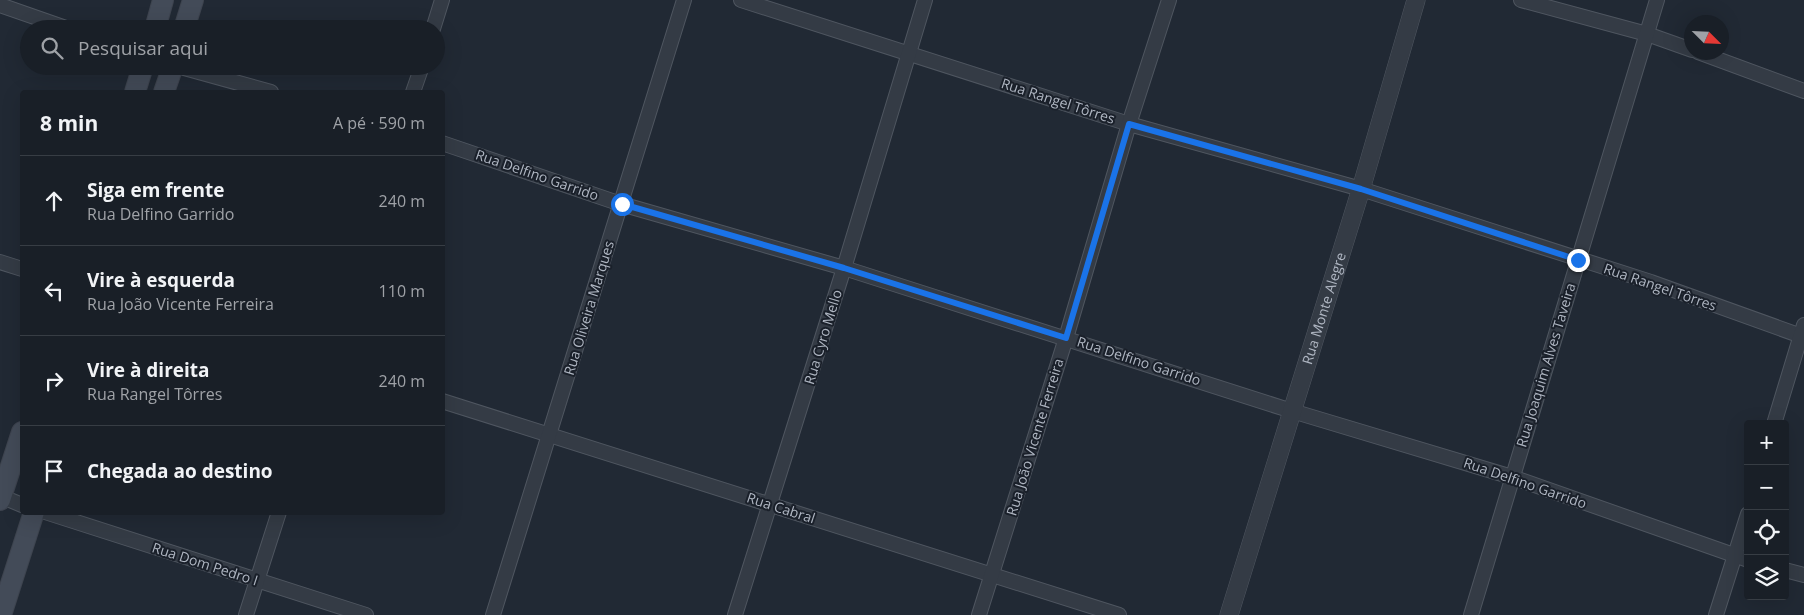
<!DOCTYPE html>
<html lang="pt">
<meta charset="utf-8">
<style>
body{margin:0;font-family:"Open Sans",sans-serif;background:#262c33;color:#f1f3f6}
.controls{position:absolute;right:15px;bottom:15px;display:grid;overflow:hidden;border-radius:5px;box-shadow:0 5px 20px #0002}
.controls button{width:45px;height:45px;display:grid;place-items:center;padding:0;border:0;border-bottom:1px solid #373d44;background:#191f27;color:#f1f3f6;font:25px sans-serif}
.compass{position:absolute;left:1684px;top:15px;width:45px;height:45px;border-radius:50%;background:#191f27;box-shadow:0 5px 20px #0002;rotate:114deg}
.stop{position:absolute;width:15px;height:15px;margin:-11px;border:4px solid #1a73e8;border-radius:50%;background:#fff}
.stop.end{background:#1a73e8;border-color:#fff;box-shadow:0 1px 5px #0008}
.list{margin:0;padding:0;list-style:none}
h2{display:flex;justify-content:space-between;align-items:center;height:65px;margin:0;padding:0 20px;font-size:21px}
h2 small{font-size:16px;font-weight:400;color:#9fa2a7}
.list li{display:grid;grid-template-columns:32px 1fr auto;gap:15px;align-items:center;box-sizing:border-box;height:90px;padding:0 20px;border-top:1px solid #373d44}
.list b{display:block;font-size:19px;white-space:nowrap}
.list p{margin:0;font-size:16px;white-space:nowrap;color:#9fa2a7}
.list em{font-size:16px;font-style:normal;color:#9fa2a7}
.icon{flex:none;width:28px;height:28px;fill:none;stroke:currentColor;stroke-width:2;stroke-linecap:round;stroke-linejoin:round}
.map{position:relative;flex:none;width:1804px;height:615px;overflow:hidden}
.search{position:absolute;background:#191f27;box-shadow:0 5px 20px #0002;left:20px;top:20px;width:425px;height:55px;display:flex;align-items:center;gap:12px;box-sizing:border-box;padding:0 18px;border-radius:28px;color:#9fa2a7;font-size:19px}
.panel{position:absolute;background:#191f27;box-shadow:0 5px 20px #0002;left:20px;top:90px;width:425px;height:425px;border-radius:5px}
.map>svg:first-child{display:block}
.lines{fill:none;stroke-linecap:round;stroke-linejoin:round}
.minor-casing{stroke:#4f5660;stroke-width:16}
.tertiary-casing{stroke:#4f5660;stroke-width:19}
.secondary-casing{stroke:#3e444f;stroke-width:22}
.minor{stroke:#343b45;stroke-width:14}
.tertiary{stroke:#343b45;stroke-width:18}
.secondary{stroke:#434b58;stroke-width:20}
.route{stroke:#1a73e8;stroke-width:6}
.labels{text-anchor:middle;stroke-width:4;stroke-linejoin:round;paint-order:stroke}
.street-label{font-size:14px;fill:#afb6c2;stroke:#1a202a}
</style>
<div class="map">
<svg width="1804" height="615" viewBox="0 0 1804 615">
<rect width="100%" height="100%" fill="#212934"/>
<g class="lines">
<!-- minor casing -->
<g class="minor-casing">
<g id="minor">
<path d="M741,0l388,124 232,65 290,93 153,55"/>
<path d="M1521,0l126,34 45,16"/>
<path d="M0,5l69,24"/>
<path d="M433,29l9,-29"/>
<path d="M1698,52l106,39"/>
<path d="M177,66l94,26"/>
<path d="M413,92l9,-26"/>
<path d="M442,143l179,61 223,64 448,143 220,66 236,83"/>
<path d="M0,262l22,7"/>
<path d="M442,401l677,214"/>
<path d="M1774,424l30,-99"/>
<path d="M0,496l22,9"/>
<path d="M45,512l321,103"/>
<path d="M1785,570l19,5"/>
<path d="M246,615l33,-103"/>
<path d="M493,615l191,-615"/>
<path d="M735,615l109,-347 81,-268"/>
<path d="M979,615l87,-277 63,-214 40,-124"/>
<path d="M1471,615l186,-615"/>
<path d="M1716,615l32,-101"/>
</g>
</g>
<!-- tertiary casing -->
<g class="tertiary-casing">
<g id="tertiary">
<path id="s1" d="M1229,615l132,-426 55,-189"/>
</g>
</g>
<!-- secondary casing -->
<g class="secondary-casing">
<g id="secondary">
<path d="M155,29l8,-29"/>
<path d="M184,29l9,-29"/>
<path d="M135,92l8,-26"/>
<path d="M164,92l9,-26"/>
<path d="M0,500l22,-68"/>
<path d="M1,615l33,-103"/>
</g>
</g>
<!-- minor -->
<use href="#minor" class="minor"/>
<!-- tertiary -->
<use href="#tertiary" class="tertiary"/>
<!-- secondary -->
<use href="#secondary" class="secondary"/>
</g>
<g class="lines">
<!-- route -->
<path class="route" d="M622,204l222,64 222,70 63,-214 232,65 217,71"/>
</g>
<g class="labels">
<!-- street labels -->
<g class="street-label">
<text transform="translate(1058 101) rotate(18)" y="5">Rua Rangel Tôrres</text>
<text transform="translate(537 175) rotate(19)" y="5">Rua Delfino Garrido</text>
<text transform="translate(1660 287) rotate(19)" y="5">Rua Rangel Tôrres</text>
<text transform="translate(589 308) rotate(-73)" y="5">Rua Oliveira Marques</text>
<text dy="5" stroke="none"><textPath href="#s1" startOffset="321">Rua Monte Alegre</textPath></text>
<text transform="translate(823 337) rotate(-73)" y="5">Rua Cyro Mello</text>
<text transform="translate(1139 361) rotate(18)" y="5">Rua Delfino Garrido</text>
<text transform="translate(1546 365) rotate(-73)" y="5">Rua Joaquim Alves Taveira</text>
<text transform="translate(1035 437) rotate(-73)" y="5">Rua João Vicente Ferreira</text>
<text transform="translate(1525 483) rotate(19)" y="5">Rua Delfino Garrido</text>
<text transform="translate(781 508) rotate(18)" y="5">Rua Cabral</text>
<text transform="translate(205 564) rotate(18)" y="5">Rua Dom Pedro I</text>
</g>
</g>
</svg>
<div class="controls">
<button>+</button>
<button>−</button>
<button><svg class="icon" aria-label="locate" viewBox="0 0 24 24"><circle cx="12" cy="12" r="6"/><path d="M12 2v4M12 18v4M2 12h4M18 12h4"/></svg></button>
<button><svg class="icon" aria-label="layers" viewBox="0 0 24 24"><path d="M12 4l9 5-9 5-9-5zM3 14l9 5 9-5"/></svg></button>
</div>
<svg class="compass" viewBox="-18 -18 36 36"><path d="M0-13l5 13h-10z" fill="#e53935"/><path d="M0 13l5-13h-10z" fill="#9fa2a7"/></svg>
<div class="stop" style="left:622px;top:204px"></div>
<div class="stop end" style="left:1578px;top:260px"></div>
<div class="search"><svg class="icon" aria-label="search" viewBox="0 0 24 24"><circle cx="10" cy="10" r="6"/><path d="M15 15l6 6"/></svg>Pesquisar aqui</div>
<section class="panel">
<h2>8 min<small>A pé · 590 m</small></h2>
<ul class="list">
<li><svg class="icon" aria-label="ahead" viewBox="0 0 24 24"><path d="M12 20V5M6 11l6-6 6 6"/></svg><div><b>Siga em frente</b><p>Rua Delfino Garrido</p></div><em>240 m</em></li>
<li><svg class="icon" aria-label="left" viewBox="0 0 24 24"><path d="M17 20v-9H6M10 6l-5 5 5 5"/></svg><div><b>Vire à esquerda</b><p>Rua João Vicente Ferreira</p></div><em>110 m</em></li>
<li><svg class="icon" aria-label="right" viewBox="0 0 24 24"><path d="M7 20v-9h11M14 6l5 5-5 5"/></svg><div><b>Vire à direita</b><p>Rua Rangel Tôrres</p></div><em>240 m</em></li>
<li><svg class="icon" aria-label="arrive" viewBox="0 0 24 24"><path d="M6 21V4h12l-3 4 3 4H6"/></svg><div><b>Chegada ao destino</b></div></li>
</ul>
</section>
</div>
